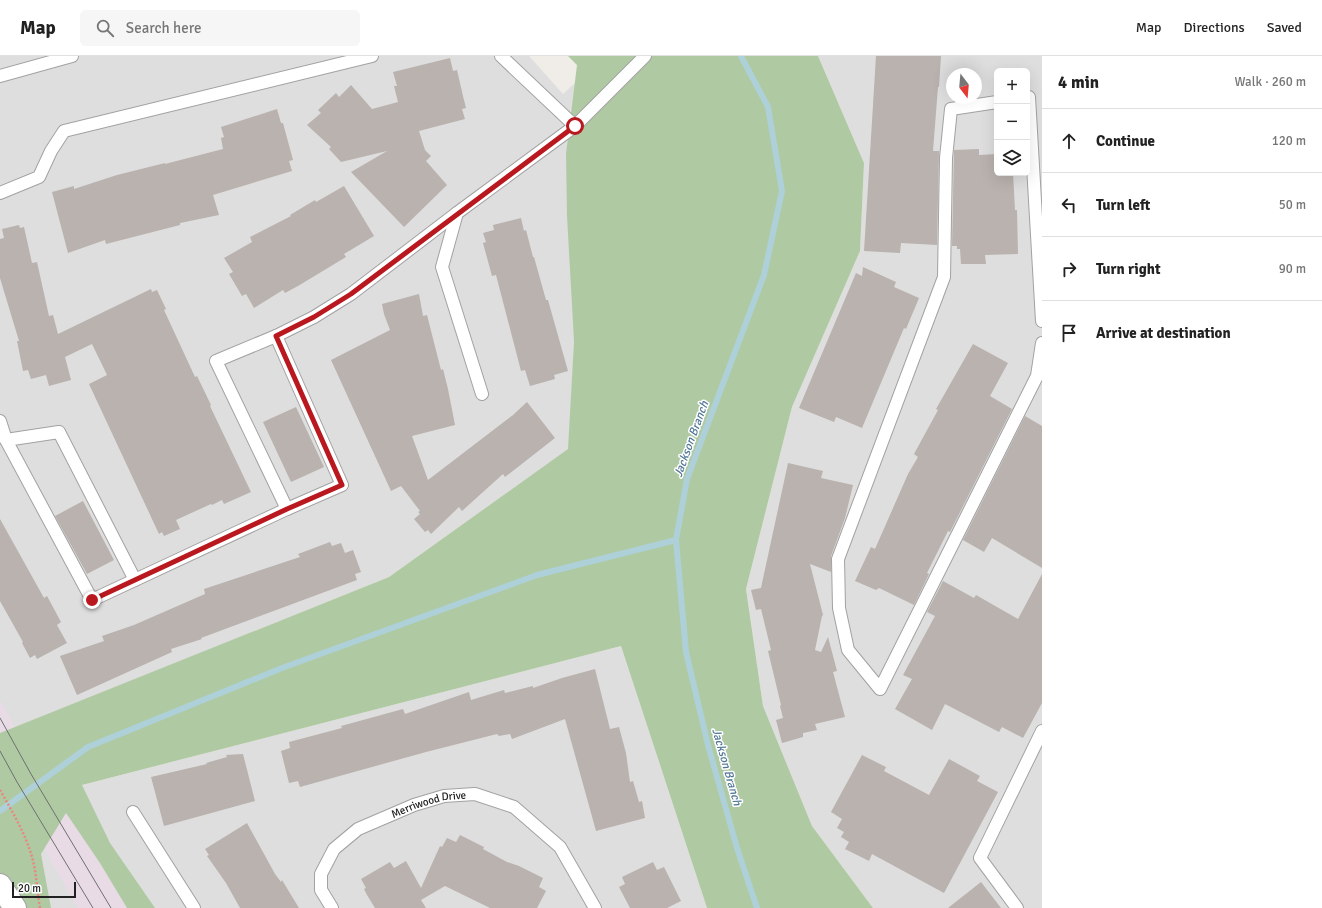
<!DOCTYPE html>
<meta charset="utf-8">
<style>
body{margin:0;font-family:Signika,sans-serif;background:#f6f6f6;color:#222}
.controls{position:absolute;right:12px;top:12px;display:grid;overflow:hidden;border-radius:6px;box-shadow:0 4px 16px #0002}
.controls button{width:36px;height:36px;display:grid;place-items:center;padding:0;border:0;border-bottom:1px solid #e0e0e0;background:#fff;color:#222;font:20px sans-serif}
.compass{position:absolute;left:946px;top:12px;width:36px;height:36px;border-radius:50%;background:#fff;box-shadow:0 4px 16px #0002;rotate:164deg}
.scale{position:absolute;left:12px;bottom:10px;width:64px;box-sizing:border-box;padding-left:4px;border:2px solid #212121;border-top:0;font-size:11px;line-height:14px;white-space:nowrap;color:#212121;-webkit-text-stroke:3px #fff;paint-order:stroke}
.stop{position:absolute;width:12px;height:12px;margin:-9px;border:3px solid #b9181f;border-radius:50%;background:#fff}
.stop.end{background:#b9181f;border-color:#fff;box-shadow:0 1px 4px #0008}
.list{margin:0;padding:0;list-style:none}
h2{display:flex;justify-content:space-between;align-items:center;height:52px;margin:0;padding:0 16px;font-size:17px}
h2 small{font-size:13px;font-weight:400;color:#767676}
.list li{display:grid;grid-template-columns:26px 1fr auto;gap:12px;align-items:center;box-sizing:border-box;height:64px;padding:0 16px;border-top:1px solid #e0e0e0}
.list b{display:block;font-size:15px;white-space:nowrap}
.list em{font-size:13px;font-style:normal;color:#767676}
.icon{flex:none;width:22px;height:22px;fill:none;stroke:currentColor;stroke-width:2;stroke-linecap:round;stroke-linejoin:round}
.map{position:relative;flex:none;width:1042px;height:852px;overflow:hidden}
header{display:flex;align-items:center;gap:24px;box-sizing:border-box;height:56px;padding:0 20px;background:#fff;border-bottom:1px solid #e0e0e0}
header strong{font-size:19px}
nav{display:flex;gap:22px;margin-inline-start:auto;font-size:14px}
.search{width:280px;height:36px;background:#f6f6f6;display:flex;align-items:center;gap:10px;box-sizing:border-box;padding:0 14px;border-radius:6px;color:#767676;font-size:15px}
main{display:flex}
aside{flex:1;background:#fff}
.map>svg:first-child{display:block}
.residential{fill:#dfdede;fill-rule:evenodd}
.industrial{fill:#e8dbe6}
.forest{fill:#afcaa2}
.lines{fill:none;stroke-linecap:round;stroke-linejoin:round}
.stream{stroke:#aed0d8;stroke-width:6}
.building{fill:#b9b2ae}
.service-casing{stroke:#a2a2a2;stroke-width:14}
.tertiary-casing{stroke:#a2a2a2;stroke-width:24}
.path{stroke:#ea8680;stroke-width:2.5;stroke-dasharray:2 2;stroke-linecap:butt}
.service{stroke:#fff;stroke-width:12}
.tertiary{stroke:#fff;stroke-width:22}
.tram{stroke:#6f6f6f;stroke-width:1}
.route{stroke:#b9181f;stroke-width:5}
.labels{text-anchor:middle;stroke-width:3;stroke-linejoin:round;paint-order:stroke}
.street-label{font-size:11px;fill:#212121;stroke:#fff}
.water-label{font-size:12px;font-style:italic;fill:#517797;stroke:#fff}
</style>
<header>
<strong>Map</strong>
<div class="search"><svg class="icon" aria-label="search" viewBox="0 0 24 24"><circle cx="10" cy="10" r="6"/><path d="M15 15l6 6"/></svg>Search here</div>
<nav><a>Map</a><a>Directions</a><a>Saved</a></nav>
</header>
<main>
<div class="map">
<svg width="1042" height="852" viewBox="0 0 1042 852">
<rect width="100%" height="100%" fill="#f0ede8"/>
<!-- residential -->
<g class="residential">
<path d="M0,0h529l34,38 42,-38 -31,285 -5,108 -180,128 -343,138 36,70 539,-139 86,262h-707z"/>
<path d="M818,0h224v852h-169l-61,-82 -49,-120 -17,-117 46,-182 68,-156 4,-88zM997,15h30v102h-30zM952,18h24v24h-24z"/>
</g>
<!-- industrial -->
<path class="industrial" d="M0,644l14,26 113,182h-49l-3,-5 -75,-133z"/>
<!-- forest -->
<path class="forest" d="M568,0h250l46,107 -4,88 -68,156 -46,182 17,117 49,120 61,82h-166l-86,-262 -539,139 28,58 45,65h-28l-27,-45 -34,-50 -25,41 10,54h-51v-175l389,-156 179,-128 6,-108 -7,-125 -1,-62 11,-89z"/>
<g class="lines">
<!-- stream -->
<g class="stream">
<path d="M741,0l27,51 14,84 -18,84 -77,204 -11,61 10,112 22,93 29,103 20,60"/>
<path d="M0,755l88,-64 194,-79 255,-93 139,-35"/>
</g>
</g>
<!-- building -->
<g class="building">
<path d="M876,0h65l-2,31h-1l-5,64h6l-2,94 -36,-2 -1,10 -36,-2z"/>
<path d="M450,2l3,13 4,-1 6,26 3,12 -4,1 3,10 -46,12 6,19 6,6 -5,5 21,24 -43,42 -53,-55 36,-21 -46,11 -12,-13 2,-2 -24,-22 14,-12 -3,-3 18,-17 3,4 12,-12 21,24 26,-7 -4,-16h3l-4,-14z"/>
<path d="M277,53l4,14h2l10,37 -4,1 3,10 -79,24 6,20 -39,8v2l-74,19 -1,-4 -37,13 -16,-61 22,-6v3l43,-14 48,-12v1l58,-15 -2,-11 3,-1 -3,-10z"/>
<path d="M979,93v6l18,-1v19h16l2,37h2l1,44 -33,1 1,9h-25l-1,-15h-3v-3h-5l2,-96z"/>
<path d="M344,130l30,50 -30,18 2,3 -48,29 -13,7 -2,-3 -29,18 -8,-14 -4,2 -13,-22 4,-2 -9,-14 28,-16 -2,-5 41,-21 -1,-1 25,-15 1,2z"/>
<path d="M521,162l3,13 2,-1 7,27h1l12,43h2l20,71 -14,4 1,4 -25,7 -5,-16 -4,1 -25,-96 -4,1 -9,-33 3,-1 -3,-9 11,-3 -1,-5z"/>
<path d="M19,169l1,3 4,-1 8,36 5,-1 12,54 4,-1 5,19 93,-45 1,3 5,-2 9,19 -2,1 31,67 2,-1 14,29 -1,1 41,86 -27,12 -2,-4 -10,5 -1,-1 -35,16 4,9 -16,7 -2,-4 -3,2 -70,-150 18,-9 -15,-31 -27,13 6,23 -22,6 -3,-11 -15,4 -3,-9 -5,1 -6,-30h2l-19,-63v-39l4,-1 -2,-9z"/>
<path d="M863,211l33,15 -2,5 25,11 -13,31 -2,-1 -42,100 -26,-11 -2,5 -35,-14 57,-135 6,3z"/>
<path d="M419,238l4,22 4,-1 14,55 2,-1 5,20 7,36 -43,11 16,44 85,-65 14,-13 28,36 -50,39 -2,-3 -41,37 -3,-4 -28,27 -3,-4 -3,2 -11,-13 6,-5 -2,-2 2,-1 -19,-25 -10,5 -60,-131 59,-30 -6,-16 -2,-10z"/>
<path d="M973,288l35,19 -18,33 22,13 -62,123 -2,-1 -21,42 2,1 -15,31 -35,-17 -3,2 -21,-9 16,-34 4,2 33,-75 10,-17 -4,-3 24,-44 -2,-1z"/>
<path d="M296,351l28,60 -33,15 -28,-60z"/>
<path d="M1025,360l17,10v142l-50,-30 -8,14 -21,-12z"/>
<path d="M788,407l35,8 -2,7 32,7 -8,33 -14,38v16l-21,-8 13,51 -1,1 -7,34 6,2 7,-15 9,34 -4,1 12,45 -30,7 2,6 -14,3v4l-21,6 -6,-23 7,-2 -3,-12 1,-1 -13,-54 3,-1 -10,-41 -5,1 -5,-20 10,-2z"/>
<path d="M83,445l31,59 -27,14 -32,-58z"/>
<path d="M0,463l44,79 3,-2 14,26 -4,3 10,18 -30,16 -2,-4 -5,3 -8,-15 1,-1 -23,-41z"/>
<path d="M330,486l2,4 9,-3 4,10 8,-3 8,22 -6,2 2,6 -156,58 1,1 -31,10 1,3 -95,43 -17,-39 44,-15 -2,-5 32,-11 71,-31 -1,-5 96,-32 -2,-3z"/>
<path d="M1042,518v129l-19,35 -21,-11 -3,5 -54,-28 -13,26 -37,-21 17,-30 -9,-4 32,-59 -8,-4 16,-31 31,17 2,-3 42,24z"/>
<path d="M595,613l15,60 9,-2 7,26 4,29 3,-1 6,21 3,-1 3,17 -49,13 -31,-112 -53,20 -2,-5 -11,2 -2,-2 -71,18 -126,35 -2,-6 -9,2 -8,-32 9,-3 -1,-6 53,-14 -1,-2 11,-3 51,-14 2,5 64,-22 2,8 33,-10 1,3 28,-7v2l29,-10z"/>
<path d="M243,698l12,47 -91,25 -13,-49 56,-13 -1,-1 21,-6 -1,-2z"/>
<path d="M862,699l24,12 -2,4 45,24 20,-36 31,17 -3,5 21,11 -54,101 -72,-39 -3,7 -24,-12 4,-7 -8,-5 3,-5 -7,-4 5,-9 -11,-7z"/>
<path d="M247,767l28,51 6,8 1,-2 17,28h-59l-14,-25 -19,-27 2,-1 -4,-6z"/>
<path d="M460,779l24,12 -1,2 24,13 12,4 24,12 -4,9 7,4 -9,17h-47l-45,-22 -24,14 5,8h-51l-8,-13 -3,-6 2,-1 -5,-9 29,-17 4,6 12,-7 15,27 19,-42 2,1 5,-9 9,4z"/>
<path d="M653,806l4,8 7,-3 17,34 -14,7h-37l-11,-21 6,-3 -3,-7z"/>
<path d="M981,826l20,26h-53z"/>
</g>
<g class="lines">
<!-- service casing -->
<g class="service-casing">
<g id="service">
<path d="M501,0l74,70 70,-70"/>
<path d="M0,20l72,-20"/>
<path d="M1027,41h2l13,224"/>
<path d="M997,46l-46,7 -5,49 -2,119 -106,282 1,49 9,42 32,39 157,-313 5,-33"/>
<path d="M0,137l39,-16 12,-26 13,-20 308,-75"/>
<path d="M276,280l66,149 -55,24"/>
<path d="M482,338l-40,-127 15,-54 118,-87"/>
<path d="M0,365l6,19 86,160 195,-91 -71,-148 60,-25 38,-19 37,-23 106,-81"/>
<path d="M6,384l53,-8 76,148"/>
<path d="M133,756l61,96"/>
<path id="s1" d="M332,852l-11,-18v-16l13,-25 24,-20 56,-24 30,-9 31,-2 39,13 46,40 35,61"/>
<path d="M1017,852l-37,-50 62,-127"/>
</g>
</g>
<!-- tertiary casing -->
<g class="tertiary-casing">
<path id="tertiary" d="M0,829l15,23"/>
</g>
<!-- path -->
<path class="path" d="M0,734c13,23 27,46 33,71 4,16 4,32 7,47"/>
<!-- service -->
<use href="#service" class="service"/>
<!-- tertiary -->
<use href="#tertiary" class="tertiary"/>
<!-- tram -->
<g class="tram">
<path d="M0,662l31,56 80,134"/>
<path d="M0,695l17,31 76,126"/>
</g>
</g>
<g class="lines">
<!-- route -->
<path class="route" d="M92,544l195,-91 55,-24 -66,-149 38,-19 37,-23 224,-168"/>
</g>
<g class="labels">
<!-- street labels -->
<g class="street-label">
<text dy="4" stroke="none"><textPath href="#s1" startOffset="172">Merriwood Drive</textPath></text>
</g>
<!-- water labels -->
<g class="water-label">
<text transform="translate(691 383) rotate(-70)" y="4">Jackson Branch</text>
<text transform="translate(727 711) rotate(74)" y="4">Jackson Branch</text>
</g>
</g>
</svg>
<div class="controls">
<button>+</button>
<button>−</button>
<button><svg class="icon" aria-label="layers" viewBox="0 0 24 24"><path d="M12 4l9 5-9 5-9-5zM3 14l9 5 9-5"/></svg></button>
</div>
<svg class="compass" viewBox="-18 -18 36 36"><path d="M0-13l5 13h-10z" fill="#e53935"/><path d="M0 13l5-13h-10z" fill="#767676"/></svg>
<div class="scale">20 m</div>
<div class="stop" style="left:575px;top:70px"></div>
<div class="stop end" style="left:92px;top:544px"></div>
</div>
<aside>
<h2>4 min<small>Walk · 260 m</small></h2>
<ul class="list">
<li><svg class="icon" aria-label="ahead" viewBox="0 0 24 24"><path d="M12 20V5M6 11l6-6 6 6"/></svg><div><b>Continue</b></div><em>120 m</em></li>
<li><svg class="icon" aria-label="left" viewBox="0 0 24 24"><path d="M17 20v-9H6M10 6l-5 5 5 5"/></svg><div><b>Turn left</b></div><em>50 m</em></li>
<li><svg class="icon" aria-label="right" viewBox="0 0 24 24"><path d="M7 20v-9h11M14 6l5 5-5 5"/></svg><div><b>Turn right</b></div><em>90 m</em></li>
<li><svg class="icon" aria-label="arrive" viewBox="0 0 24 24"><path d="M6 21V4h12l-3 4 3 4H6"/></svg><div><b>Arrive at destination</b></div></li>
</ul>
</aside>
</main>
